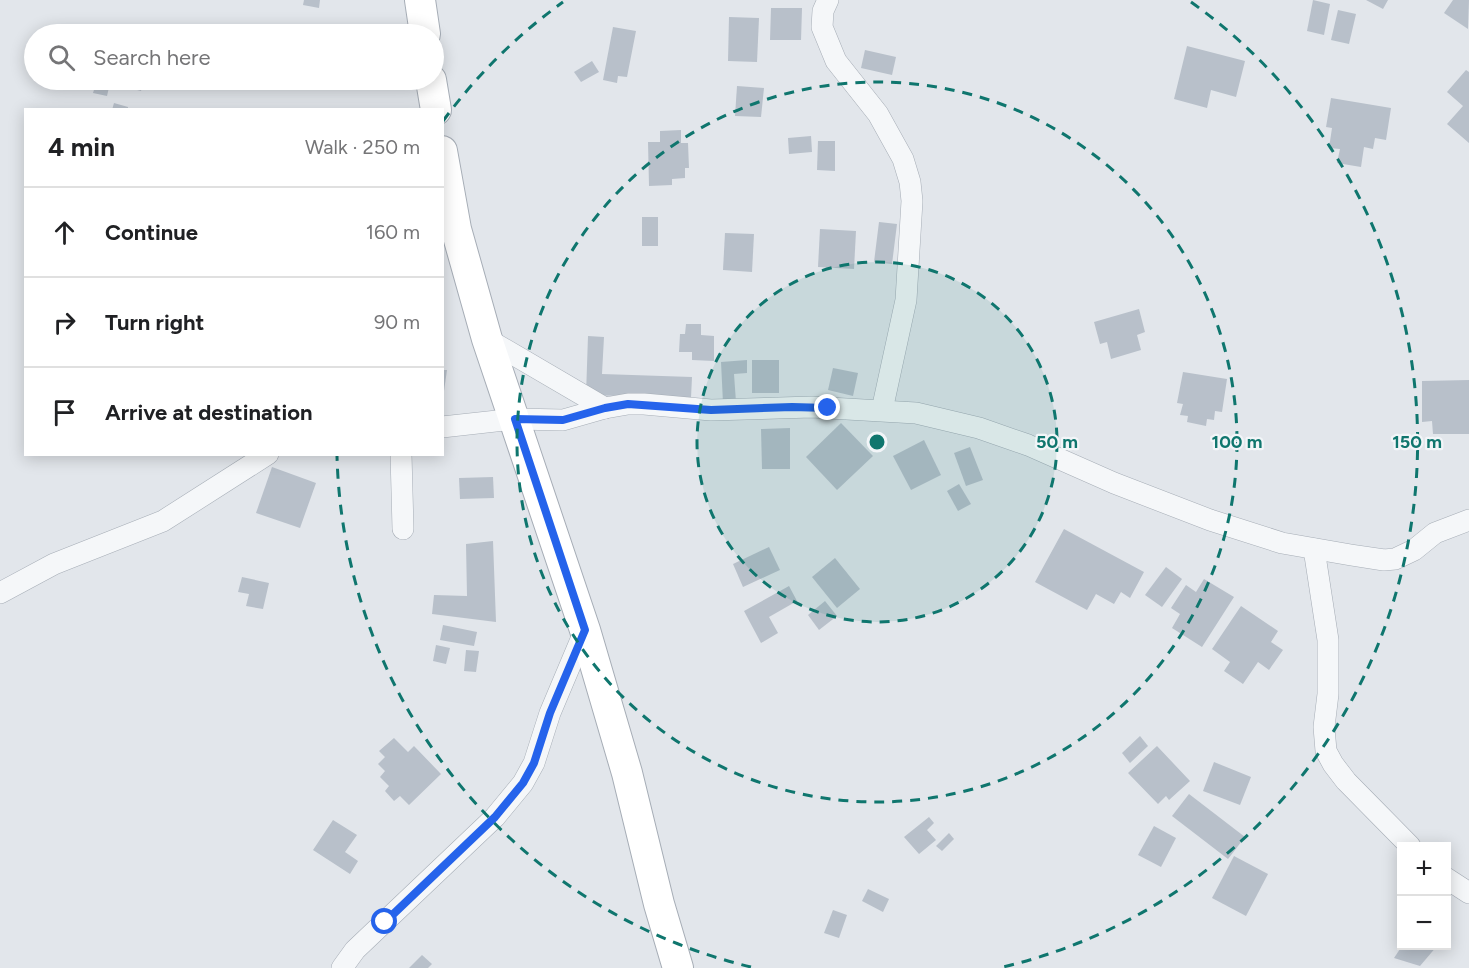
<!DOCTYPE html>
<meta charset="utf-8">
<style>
body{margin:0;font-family:Figtree,sans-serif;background:#f6f6f6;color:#202124}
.controls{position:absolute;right:18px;bottom:18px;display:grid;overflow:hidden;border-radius:0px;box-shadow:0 3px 15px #0003}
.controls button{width:54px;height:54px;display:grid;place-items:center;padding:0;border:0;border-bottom:2px solid #e0e0e0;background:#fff;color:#202124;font:30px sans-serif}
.stop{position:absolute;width:18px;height:18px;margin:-14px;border:4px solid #2563eb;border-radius:50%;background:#fff}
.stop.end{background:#2563eb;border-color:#fff;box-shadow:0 2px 6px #0008}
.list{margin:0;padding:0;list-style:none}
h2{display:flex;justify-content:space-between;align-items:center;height:78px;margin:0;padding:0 24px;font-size:26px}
h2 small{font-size:20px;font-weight:400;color:#757577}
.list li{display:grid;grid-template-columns:39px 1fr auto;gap:18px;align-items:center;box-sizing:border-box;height:90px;padding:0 24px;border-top:2px solid #e0e0e0}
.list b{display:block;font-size:22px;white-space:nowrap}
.list em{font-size:20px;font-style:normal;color:#757577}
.icon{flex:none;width:33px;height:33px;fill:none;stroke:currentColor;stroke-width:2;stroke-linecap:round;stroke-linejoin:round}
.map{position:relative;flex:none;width:1469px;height:968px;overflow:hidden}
.search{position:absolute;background:#fff;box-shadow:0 3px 15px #0003;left:24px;top:24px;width:420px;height:66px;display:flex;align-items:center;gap:15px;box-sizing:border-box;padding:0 21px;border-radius:33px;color:#757577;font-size:22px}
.panel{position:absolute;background:#fff;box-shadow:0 3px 15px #0003;left:24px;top:108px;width:420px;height:348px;border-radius:0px}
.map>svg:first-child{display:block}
.building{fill:#b8c0ca}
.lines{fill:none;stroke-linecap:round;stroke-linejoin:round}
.minor-casing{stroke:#a6adb6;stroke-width:22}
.secondary-casing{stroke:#a6adb6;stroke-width:32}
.minor{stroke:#f5f7f9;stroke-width:21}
.secondary{stroke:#fff;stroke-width:30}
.route{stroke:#2563eb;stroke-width:8}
.ring{fill:none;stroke:#0f766e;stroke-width:3;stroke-dasharray:10 8}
.centre{fill:#0f766e;stroke:#f2f5f8;stroke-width:3}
.ring-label{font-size:18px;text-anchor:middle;font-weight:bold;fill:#0f766e;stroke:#f2f5f8;stroke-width:4.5;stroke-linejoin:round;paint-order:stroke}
</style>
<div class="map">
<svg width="1469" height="968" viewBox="0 0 1469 968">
<rect width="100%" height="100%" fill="#e2e6eb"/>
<!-- building -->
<g class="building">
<path d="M304,0h16l-1,8 -16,-3z"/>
<path d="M1313,0l17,4 -6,31 -17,-4z"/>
<path d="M1366,0h22l-5,9z"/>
<path d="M1453,0h16l-1,29 -24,-16z"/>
<path d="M771,8h31l-1,32h-31z"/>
<path d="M1338,10l18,4 -7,30 -18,-4z"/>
<path d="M729,17l30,1 -2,44 -29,-1z"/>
<path d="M613,27l23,4 -9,46 -9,-1 -1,7 -14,-3z"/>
<path d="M1187,46l58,15 -9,36 -25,-7 -4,18 -33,-9z"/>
<path d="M865,50l31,7 -4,18 -31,-7z"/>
<path d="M592,61l7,11 -18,10 -7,-10z"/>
<path d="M1466,70l3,2v71l-22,-19 16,-18 -16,-14z"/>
<path d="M97,80h47l-3,11 -31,-8 -3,13 -14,-3z"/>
<path d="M737,86l27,2 -3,29 -26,-1z"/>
<path d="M1331,98l60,10 -5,32 -11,-2 -2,11 -9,-2 -3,20 -24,-4 3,-14 -11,-1 3,-20 -6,-1z"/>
<path d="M114,103l14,4v3h-16z"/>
<path d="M681,130v13h7l1,25h-4v10l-13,1v6l-23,1 -1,-44h12v-11z"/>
<path d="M811,136l1,16 -23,2 -1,-16z"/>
<path d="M818,141h17v30l-18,-1z"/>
<rect x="642" y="217" width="16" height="29"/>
<path d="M879,222l18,2 -5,40 -18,-2z"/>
<path d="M820,229l36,2 -2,38 -36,-2z"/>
<path d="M725,233l29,1 -2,38 -29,-2z"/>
<path d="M1139,309l6,23 -8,3 4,15 -30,9 -4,-17 -7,2 -6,-22z"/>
<path d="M686,324h15v11l13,1v25l-22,-1v-8h-13l1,-18h5z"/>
<path d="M588,336l16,1 -2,37 90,3 -1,21 -105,-3z"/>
<path d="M747,360v13l-13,1 2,28 -13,1 -2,-41z"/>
<rect x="752" y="360" width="27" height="33"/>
<path d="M833,368l25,5 -5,23 -25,-6z"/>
<path d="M442,370h5l-3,21h-2z"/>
<path d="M1183,372l44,7 -5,33 -7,-1 -1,9 -7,-1 -1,7 -19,-4 1,-6 -8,-1 3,-11 -6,-1z"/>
<path d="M1469,380v54h-36l-1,-13 -10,1v-41z"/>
<path d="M841,423l32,33 -36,34 -31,-33z"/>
<path d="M790,428v41h-28l-1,-40z"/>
<path d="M924,440l17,35 -30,15 -18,-34z"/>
<path d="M970,447l13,33 -17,6 -12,-33z"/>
<path d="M272,467l44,16 -16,45 -44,-15z"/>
<path d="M493,477l1,21 -34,1 -1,-21z"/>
<path d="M959,484l12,20 -13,7 -11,-20z"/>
<path d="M1064,529l80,43 -14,26 -9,-6 -7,12 -18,-10 -9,16 -52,-28z"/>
<path d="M493,541l3,81 -64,-8 2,-19 33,1 -1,-52z"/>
<path d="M769,547l11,23 -37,17 -10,-23z"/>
<path d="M835,558l25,31 -23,19 -25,-31z"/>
<path d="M1166,567l16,12 -20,28 -17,-12z"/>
<path d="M242,577l27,6 -6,26 -17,-3 3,-12 -11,-2z"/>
<path d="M1204,579l30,18 -32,50 -30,-19 8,-14 -9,-6 15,-23 10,7z"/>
<path d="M789,586l8,15 -28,16 9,16 -17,10 -17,-32z"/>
<path d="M825,601l12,15 -18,14 -11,-15z"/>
<path d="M1241,606l37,25 -7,11 12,8 -14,20 -11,-8 -15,22 -19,-13 6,-9 -18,-13z"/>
<path d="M443,625l34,7 -3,14 -34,-6z"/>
<path d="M436,645l14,3 -4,16 -13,-3z"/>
<path d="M466,650l13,1 -3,21 -12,-1z"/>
<path d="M1140,736l8,10 -18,17 -8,-10z"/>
<path d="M394,738l14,14 6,-6 27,28 -32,31 -9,-9 -6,5 -9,-10 4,-5 -9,-9 5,-6 -7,-7 7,-7 -6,-6z"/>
<path d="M1157,746l33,35 -21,19 -3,-4 -8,8 -30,-31z"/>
<path d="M1214,762l37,15 -11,28 -37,-14z"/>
<path d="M1189,794l56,43 -17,22 -56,-43z"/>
<path d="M929,817l5,6 -7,7 9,10 -17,14 -15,-17z"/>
<path d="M333,820l24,15 -12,17 13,9 -8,13 -37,-24z"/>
<path d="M1154,826l22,12 -15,29 -23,-12z"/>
<path d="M949,833l5,6 -12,12 -6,-5z"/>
<path d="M1234,856l34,18 -22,42 -34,-18z"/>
<path d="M868,889l21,10 -6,13 -21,-11z"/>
<path d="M833,910l14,5 -8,23 -15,-5z"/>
<path d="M1402,946h35l-17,20 -26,-8z"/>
<path d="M422,955l10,9 -4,4h-19z"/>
</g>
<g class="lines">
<!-- minor casing -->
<g class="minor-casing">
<g id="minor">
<path d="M828,0l-5,11 -1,16 14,34 42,53 25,45 7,23 2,19 -6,99 -24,110"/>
<path d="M487,339l118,69"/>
<path d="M442,427l73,-8 48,1 42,-12 23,-4h16l67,6 101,-3 104,6 63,15 49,17 86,38 96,37 72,23 69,12 33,5 11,-1 19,-9 21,-17 34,-13"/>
<path d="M401,454l2,75"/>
<path d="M1314,549l14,91v54l-4,33 2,24 7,13 13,17 64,65"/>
<path d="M0,593l54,-29 109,-43 105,-67"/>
<path d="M1446,878l23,15"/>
<path d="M342,968l13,-18 140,-133 28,-34 11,-20 16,-50 35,-83"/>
</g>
</g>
<!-- secondary casing -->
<g class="secondary-casing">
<g id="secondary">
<path d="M420,0l5,34"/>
<path d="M431,80l5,30"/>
<path d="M442,151l14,78 31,110 98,291 42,143 32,131 19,64"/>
</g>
</g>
<!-- minor -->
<use href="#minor" class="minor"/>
<!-- secondary -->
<use href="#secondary" class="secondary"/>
</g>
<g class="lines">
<!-- route -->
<path class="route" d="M385,922l110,-105 28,-34 11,-20 16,-50 35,-83 -70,-211 48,1 42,-12 23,-4 83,6 81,-3 36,1"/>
</g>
<!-- distance rings -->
<circle cx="877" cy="442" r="180" fill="#0f766e" fill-opacity=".12"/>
<g class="ring">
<circle cx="877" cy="442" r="180"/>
<circle cx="877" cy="442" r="360"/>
<path d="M751 967A540 540 0 0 1 337 456M443 121A540 540 0 0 1 563 2M1191 2A540 540 0 0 1 1003 967"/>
</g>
<circle cx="877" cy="442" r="9" class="centre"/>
<g class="ring-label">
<text x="1057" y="448">50 m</text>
<text x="1237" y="448">100 m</text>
<text x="1417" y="448">150 m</text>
</g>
</svg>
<div class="controls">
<button>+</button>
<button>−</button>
</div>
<div class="stop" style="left:385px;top:922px"></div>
<div class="stop end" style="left:828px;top:408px"></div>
<div class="search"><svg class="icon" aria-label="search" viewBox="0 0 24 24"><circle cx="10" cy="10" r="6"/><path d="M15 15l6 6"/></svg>Search here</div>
<section class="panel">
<h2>4 min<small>Walk · 250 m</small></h2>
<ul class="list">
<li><svg class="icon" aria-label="ahead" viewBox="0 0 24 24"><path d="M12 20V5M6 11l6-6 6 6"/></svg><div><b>Continue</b></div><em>160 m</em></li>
<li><svg class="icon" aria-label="right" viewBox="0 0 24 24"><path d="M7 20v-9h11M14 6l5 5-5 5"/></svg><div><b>Turn right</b></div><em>90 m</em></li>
<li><svg class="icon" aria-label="arrive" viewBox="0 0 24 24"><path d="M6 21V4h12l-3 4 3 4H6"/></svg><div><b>Arrive at destination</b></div></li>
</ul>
</section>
</div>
